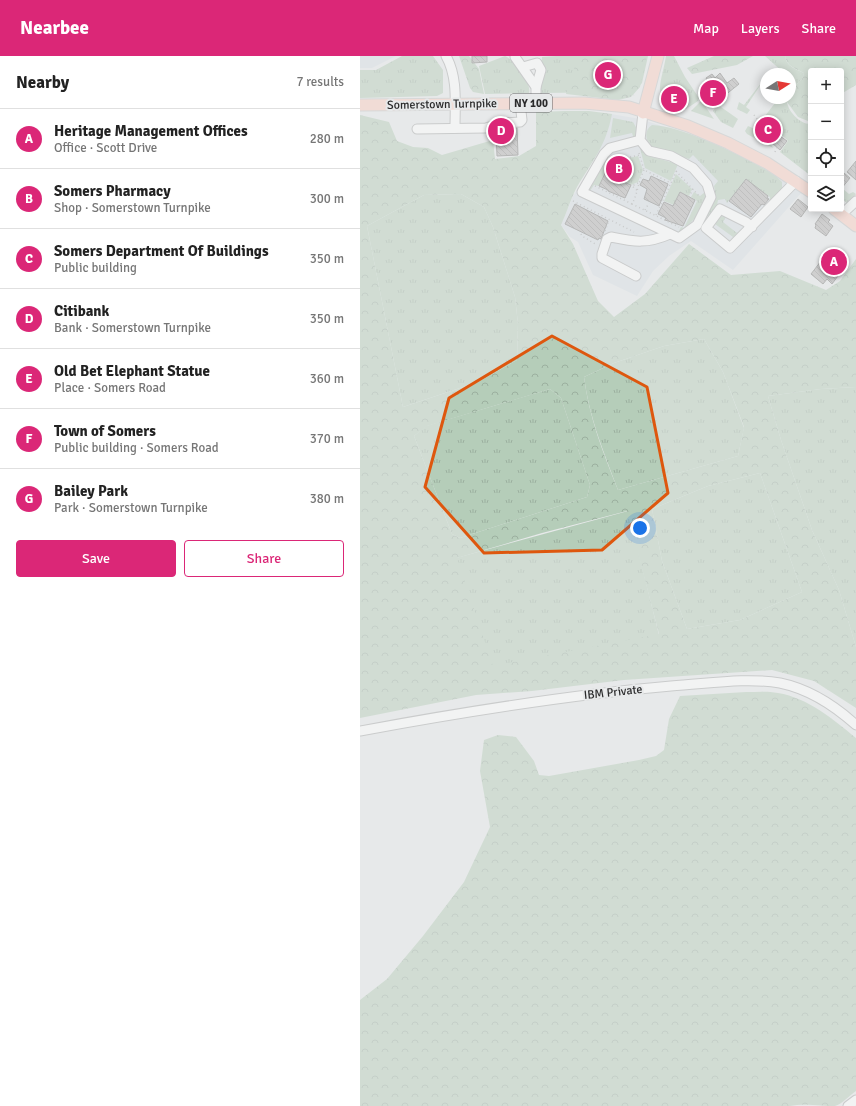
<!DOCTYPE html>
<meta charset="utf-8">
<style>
body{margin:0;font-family:Signika,sans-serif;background:#f2f2f2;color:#222}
.controls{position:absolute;right:12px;top:12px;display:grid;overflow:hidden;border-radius:4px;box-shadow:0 2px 10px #0003}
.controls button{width:36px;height:36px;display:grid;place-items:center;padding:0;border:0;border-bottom:1px solid #e0e0e0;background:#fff;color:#222;font:20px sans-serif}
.compass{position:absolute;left:400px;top:12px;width:36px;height:36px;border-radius:50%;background:#fff;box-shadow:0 2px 10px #0003;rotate:79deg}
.you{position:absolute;left:280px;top:472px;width:14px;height:14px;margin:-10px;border:3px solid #fff;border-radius:50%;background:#1a73e8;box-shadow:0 0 0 6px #1a73e833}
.badge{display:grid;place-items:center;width:26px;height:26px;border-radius:50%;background:#db2777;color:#fff;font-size:13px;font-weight:700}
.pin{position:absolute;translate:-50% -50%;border:2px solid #fff;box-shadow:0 1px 4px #0006}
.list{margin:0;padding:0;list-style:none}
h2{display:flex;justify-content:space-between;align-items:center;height:52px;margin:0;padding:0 16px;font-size:17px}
h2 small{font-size:13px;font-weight:400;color:#767676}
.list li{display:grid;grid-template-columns:26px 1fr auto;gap:12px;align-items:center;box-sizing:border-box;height:60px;padding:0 16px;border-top:1px solid #e0e0e0}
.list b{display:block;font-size:15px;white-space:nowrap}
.list p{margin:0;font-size:13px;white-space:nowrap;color:#767676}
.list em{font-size:13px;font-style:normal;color:#767676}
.actions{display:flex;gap:8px;padding:12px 16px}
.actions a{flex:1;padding:9px 0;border:1px solid #db2777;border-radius:4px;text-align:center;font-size:14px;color:#db2777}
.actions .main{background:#db2777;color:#fff}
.icon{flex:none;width:22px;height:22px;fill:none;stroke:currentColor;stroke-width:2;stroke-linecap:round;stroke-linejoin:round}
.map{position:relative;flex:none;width:496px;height:1050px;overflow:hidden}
header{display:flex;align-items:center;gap:24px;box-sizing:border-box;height:56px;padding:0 20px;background:#db2777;color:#fff}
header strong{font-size:19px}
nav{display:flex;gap:22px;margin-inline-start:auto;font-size:14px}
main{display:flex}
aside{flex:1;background:#fff}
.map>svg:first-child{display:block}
.built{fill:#d7dee5}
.grass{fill:url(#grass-tufts)}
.forest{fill:url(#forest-crowns);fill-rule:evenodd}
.building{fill:url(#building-back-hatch);stroke:#7c7b7a}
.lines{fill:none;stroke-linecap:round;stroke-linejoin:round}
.minor-casing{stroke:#a7a8a9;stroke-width:11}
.major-casing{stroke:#c3c3c4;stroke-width:13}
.path{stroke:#a5a6a7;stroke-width:1.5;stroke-dasharray:1 3;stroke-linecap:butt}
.minor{stroke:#fff;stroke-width:9}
.major{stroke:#fdcdbf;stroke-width:11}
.marked{fill:none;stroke:#de570e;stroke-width:3;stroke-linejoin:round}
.labels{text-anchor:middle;stroke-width:4;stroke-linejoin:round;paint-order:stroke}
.shield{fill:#e7e9ea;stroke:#636364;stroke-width:1}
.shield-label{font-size:11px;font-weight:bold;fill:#2a2a2b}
.street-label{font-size:12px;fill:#2a2a2b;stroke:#e7e9ea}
</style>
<header>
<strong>Nearbee</strong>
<nav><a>Map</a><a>Layers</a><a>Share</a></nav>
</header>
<main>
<aside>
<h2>Nearby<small>7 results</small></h2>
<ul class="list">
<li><span class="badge">A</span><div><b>Heritage Management Offices</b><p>Office · Scott Drive</p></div><em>280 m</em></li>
<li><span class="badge">B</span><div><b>Somers Pharmacy</b><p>Shop · Somerstown Turnpike</p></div><em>300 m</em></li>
<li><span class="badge">C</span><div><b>Somers Department Of Buildings</b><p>Public building</p></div><em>350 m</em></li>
<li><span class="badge">D</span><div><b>Citibank</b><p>Bank · Somerstown Turnpike</p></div><em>350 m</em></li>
<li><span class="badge">E</span><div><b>Old Bet Elephant Statue</b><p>Place · Somers Road</p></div><em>360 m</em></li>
<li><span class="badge">F</span><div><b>Town of Somers</b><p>Public building · Somers Road</p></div><em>370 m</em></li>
<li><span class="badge">G</span><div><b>Bailey Park</b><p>Park · Somerstown Turnpike</p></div><em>380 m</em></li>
</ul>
<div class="actions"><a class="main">Save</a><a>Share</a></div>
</aside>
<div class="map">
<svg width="496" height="1050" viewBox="0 0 496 1050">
<defs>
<pattern id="grass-tufts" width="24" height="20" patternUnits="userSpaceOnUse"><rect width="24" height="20" fill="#b5cdb9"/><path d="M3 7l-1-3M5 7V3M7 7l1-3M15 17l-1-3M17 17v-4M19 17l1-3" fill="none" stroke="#9cb09f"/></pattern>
<pattern id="forest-crowns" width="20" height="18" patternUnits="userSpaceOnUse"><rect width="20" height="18" fill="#b5cdb9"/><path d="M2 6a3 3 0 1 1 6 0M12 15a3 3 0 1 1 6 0" fill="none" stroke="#9cb09f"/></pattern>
<pattern id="building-back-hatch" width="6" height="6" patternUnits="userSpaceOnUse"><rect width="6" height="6" fill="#b1afaf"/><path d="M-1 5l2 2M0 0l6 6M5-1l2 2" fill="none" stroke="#908f8f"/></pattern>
</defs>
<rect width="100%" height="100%" fill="#e7e9ea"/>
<!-- built -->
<g class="built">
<path d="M0,0h36l-24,12h-12z"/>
<path d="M251,58l29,5 69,22 55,26 38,25 -69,78 -42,-29 -22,15 -16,15 -16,25 -44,-21 -15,-33 -8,-5 -9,-12 12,-29 22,-36z"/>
</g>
<!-- grass -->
<g class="grass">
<path d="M42,0h31l10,14v23l-6,3 -77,2v-28h16z"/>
<path d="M145,0c9,3 27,28 24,37l-44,1 -6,-28z"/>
<path d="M196,0h92l-6,27 -8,9 -94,1 2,-36z"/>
<path d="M306,0h8l11,21 14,21 -1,3 -12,8c-37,-9 -25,-22 -20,-53z"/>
<path d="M405,0h20c1,10 10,13 19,17l-2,6 -12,12 2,-11 -2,-6h-5z"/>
<path d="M405,22l-19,29 4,3 -3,4 -10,-5 2,-7 5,3z"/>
<path d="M419,42h8c-2,11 13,27 24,26v34l-3,4 3,14 -31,-24 8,-11 -6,-6 -1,-8 -9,-7 -8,5 -3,-4z"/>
<path d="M340,46l3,1 11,16 -23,-8z"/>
<path d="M361,51l17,12 -5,9 -12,-6 -8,-11 2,-3z"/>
<path d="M253,62l20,4 4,7 -2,10h-1l-2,-6 -22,5z"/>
<path d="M400,68c5,8 9,17 13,24l-26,-14 -2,-3 3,-5 7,3z"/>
<path d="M292,69c32,1 95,33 123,50l7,7v7l-13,14 1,-6 -7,-5 -2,1 -15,-14 -19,24 -2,-4 -7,1 -1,5 -9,12 -1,-1 7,-14 1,-11 -1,-5 4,-5 -25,-26 -4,4 -38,-12c-6,-7 -7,-17 1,-22z"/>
<path d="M280,92l9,8 29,8 -7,17 -26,-13z"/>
<path d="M278,100l5,14 -5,12 -7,3 -8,-4 6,-12 -7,-5 2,-5z"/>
<path d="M247,103l4,3 -12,24 -5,-1 -4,6 -1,-1z"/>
<path d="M316,118l16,15 -3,7 -9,-4 -6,13 -10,-4z"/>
<path d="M482,132l7,6 4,-2 3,2 -8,10 -7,-6z"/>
<path d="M334,136l6,4 5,-4c3,16 -15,33 -27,41l3,-6 3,1 13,-27 -6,-4z"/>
<path d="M101,138l23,13 9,20 22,70 3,27 -1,36 -39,22 -75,25 -36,-181 57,-31z"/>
<path d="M361,160l5,1 -3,5 14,11 8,-7 1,1 -16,16 -1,-1 4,-5 -18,-13 -4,5 7,-12z"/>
<path d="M344,283l19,33 21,56 -6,28 -120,34c-14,-37 -29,-73 -34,-113l30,-14 50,-17z"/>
<path d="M496,331v260l-17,-57 -27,-60 -31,-90 -13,-44 53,-7z"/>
<path d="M190,333l11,9 29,87 -3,12 -127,41 -8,-4 -38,-98 12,-10z"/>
<path d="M400,417l42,119 -62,28 -53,9 -25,-68 -10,-52 56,-23z"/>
<path d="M268,455l31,124 -167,32 -36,-109z"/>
</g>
<!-- forest -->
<g class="forest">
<path d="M99,0h10l10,13 5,25 -11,-2 -3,-4z"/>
<path d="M218,0h69l-7,31 -9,10 -13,3 -52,-6z"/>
<path d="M354,0h39l-16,9 -45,9 -5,-6z"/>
<path d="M425,0h71v29l-15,9v-23h-30v49l-3,1 -10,-4 -11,-15v-4h3v-7l12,-12 2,-6c-8,-4 -18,-7 -19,-17z"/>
<path d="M205,55h24l23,3c-6,32 -19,46 -35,73 -6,11 -10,25 -16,38l12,19 25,57 16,16 31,-23 44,-50 42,31 49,-4 46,19 14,-9 16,-22v128l-35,2 -53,7 13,44 31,90 27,60 17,57v61l-42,-27 -42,-11 -148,10 -92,11 -56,4 -116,23v-603l29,7 8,19 16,6 15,1 14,7 51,-15 2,19 24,-3 17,-10v-34zM101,138l23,13 9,20 22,70 3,27 -1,36 -39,22 -75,25 -36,-181 57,-31zM344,283l19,33 21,55 -6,29 -120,34c-15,-37 -29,-73 -34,-113l30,-14 50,-17zM190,333l11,9 29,87 -3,12 -127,41 -8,-4 -38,-98 13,-10zM400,417l42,119 -62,28 -53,9 -25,-68 -10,-52 56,-23zM267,455l32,123 -166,32 -36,-108 85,-25z"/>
<path d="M386,636c11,0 22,-1 32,1 30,5 55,26 78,45v353c-6,4 -14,13 -21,15 -12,0 -32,-3 -45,0h-430v-106l27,-21 36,-43 41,-54 26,-55 -10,-56 4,-31 14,-5 18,2 18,24 5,14 10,1 90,-16 17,-4 8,-6 5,-31 11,-23z"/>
</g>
<!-- building -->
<g class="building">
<path d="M112,0h15v6l-15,1z"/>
<path d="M360,17l7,10 7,-5 5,6 -25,20 -12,-16 7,-5 -3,-5 6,-4 3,4z"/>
<path d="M413,65l7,5 -9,11 -6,-5z"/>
<path d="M157,72l1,27 -21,1 -1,-25z"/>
<path d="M417,78l10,7 -7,9 -9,-8z"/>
<path d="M252,103l20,10 -6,2 -5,10 10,4 -6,13 -17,-7v-1l-9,-4z"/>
<path d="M496,105v19l-9,-8z"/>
<path d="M484,117l6,5 -9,11v-12z"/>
<path d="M291,120l17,8 -9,22 -15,-7 3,-10 -7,-4 3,-6 6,2z"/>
<path d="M386,123l22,17 -1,2 2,1 -5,6 -2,-1 -11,13 -22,-16z"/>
<path d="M320,136l15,8 -12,26 -18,-6 1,-2 -8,-4 6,-12 9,4z"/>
<path d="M438,143l10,8 -7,10 -11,-8z"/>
<path d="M215,148l33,17 -7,18 -2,-1 -1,2 -33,-16z"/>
<path d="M462,158l8,6 -2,2 5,4 -7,10 -11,-8 1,-3 -1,-1z"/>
<path d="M468,196l18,13 -14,19 -5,-5 -4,5 -12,-10z"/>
</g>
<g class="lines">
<!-- minor casing -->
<g class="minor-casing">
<g id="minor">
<path d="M86,0c12,21 9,48 9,72"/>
<path d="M155,1l21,30v16"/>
<path d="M163,11l14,-4 4,7 -5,17"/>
<path d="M57,73l69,-1 16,-5 18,-1 2,-2 -2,-17"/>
<path d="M280,84l-30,8 -6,6 -22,38 97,46 18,-13 14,-28 -4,-13 -14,-16 -22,-12 -22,-5 -9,-11 3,-27"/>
<path d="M481,159l15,-14"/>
<path d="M392,171l-6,-5 -26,-13 -14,19 24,20 66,-67"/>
<path d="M276,220l-34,-18v-4l5,-15 4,-2c24,5 36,7 59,-3"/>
<path d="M0,675c103,-19 207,-36 311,-45 36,-2 74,-9 109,-3 29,6 55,23 76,42"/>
<path d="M488,1050l8,-6"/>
</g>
</g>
<!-- major casing -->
<g class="major-casing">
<g id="major">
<path d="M0,49l224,-2 45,4 59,19 40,17 39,20 44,29"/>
<path d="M283,57l15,-57"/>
<path d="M474,153l22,17"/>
</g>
</g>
<!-- path -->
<g class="path">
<path d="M266,41l8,-2"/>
<path d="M394,59l11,14"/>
<path d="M415,96l2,-5"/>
<path d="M279,97l5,17 27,13 6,-13"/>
<path d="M252,102l8,3 1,-2 19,-4"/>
<path d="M284,114c-6,12 -6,23 -12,34l47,23"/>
<path d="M316,115l23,25"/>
<path d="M278,127l-6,3 7,6"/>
<path d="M235,130l37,18"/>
<path d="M329,141l4,-8"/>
<path d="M213,145l61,31"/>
<path d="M285,154l4,-7"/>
<path d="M296,159l15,-32"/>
<path d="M245,175l4,-11"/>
<path d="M221,178l1,2 15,9"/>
</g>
<!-- minor -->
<use href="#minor" class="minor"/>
<!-- major -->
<use href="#major" class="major"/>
</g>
<!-- marked area -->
<path d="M0 0H496V1050H0ZM192,280l95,51 21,106 -66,57 -118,3 -59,-66 24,-89z" fill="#e7e9ea" fill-opacity=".55" fill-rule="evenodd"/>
<path class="marked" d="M192,280l95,51 21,106 -66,57 -118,3 -59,-66 24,-89z"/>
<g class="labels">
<!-- shield labels -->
<rect class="shield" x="150" y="38" width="42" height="18" rx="3"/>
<g class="shield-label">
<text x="171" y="51">NY 100</text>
</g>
<!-- street labels -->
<g class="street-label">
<text transform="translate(82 48) rotate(-1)" y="4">Somerstown Turnpike</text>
<text transform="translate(253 636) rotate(-6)" y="4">IBM Private</text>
</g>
</g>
</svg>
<div class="controls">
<button>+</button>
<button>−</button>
<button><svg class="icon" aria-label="locate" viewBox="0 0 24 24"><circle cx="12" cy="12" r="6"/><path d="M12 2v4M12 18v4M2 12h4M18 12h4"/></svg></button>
<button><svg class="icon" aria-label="layers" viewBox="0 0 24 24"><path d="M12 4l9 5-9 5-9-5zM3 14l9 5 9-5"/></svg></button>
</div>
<svg class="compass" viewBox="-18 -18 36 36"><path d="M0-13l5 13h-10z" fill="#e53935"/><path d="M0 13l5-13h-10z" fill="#767676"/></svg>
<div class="you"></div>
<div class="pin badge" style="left:474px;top:206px">A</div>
<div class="pin badge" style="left:259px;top:113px">B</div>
<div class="pin badge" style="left:408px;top:74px">C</div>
<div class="pin badge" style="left:141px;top:75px">D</div>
<div class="pin badge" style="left:314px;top:43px">E</div>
<div class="pin badge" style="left:353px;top:37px">F</div>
<div class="pin badge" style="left:248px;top:19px">G</div>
</div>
</main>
